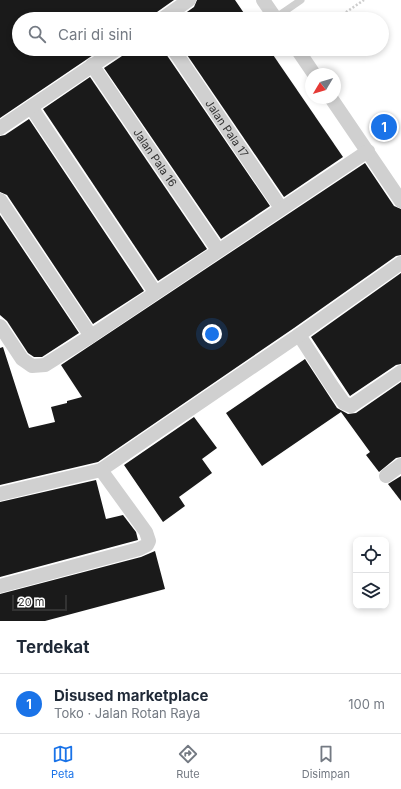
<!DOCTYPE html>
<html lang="id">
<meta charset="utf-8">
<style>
body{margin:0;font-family:Inter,sans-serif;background:#f6f6f7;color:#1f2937}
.controls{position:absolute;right:12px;bottom:12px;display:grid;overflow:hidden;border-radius:8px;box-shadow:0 2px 6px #0003}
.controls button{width:36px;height:36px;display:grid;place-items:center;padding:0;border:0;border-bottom:1px solid #e0e1e3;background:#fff;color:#1f2937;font:20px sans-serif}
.compass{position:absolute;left:305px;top:68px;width:36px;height:36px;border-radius:50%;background:#fff;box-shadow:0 2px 6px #0003;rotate:232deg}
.scale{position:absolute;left:12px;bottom:10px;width:55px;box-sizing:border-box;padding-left:4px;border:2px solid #333;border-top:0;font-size:11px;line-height:14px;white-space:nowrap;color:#333;-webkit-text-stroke:3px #fff;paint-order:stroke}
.you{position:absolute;left:212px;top:334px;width:14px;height:14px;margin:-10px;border:3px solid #fff;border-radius:50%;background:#1a73e8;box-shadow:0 0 0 6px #1a73e833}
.badge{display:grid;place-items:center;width:26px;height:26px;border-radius:50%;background:#1a73e8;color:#fff;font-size:13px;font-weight:700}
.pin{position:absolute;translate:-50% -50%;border:2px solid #fff;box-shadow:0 1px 4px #0006}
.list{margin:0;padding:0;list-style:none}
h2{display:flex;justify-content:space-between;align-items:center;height:52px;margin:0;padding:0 16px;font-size:17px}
h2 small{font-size:13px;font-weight:400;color:#747a83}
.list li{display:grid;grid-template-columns:26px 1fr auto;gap:12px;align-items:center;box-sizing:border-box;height:60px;padding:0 16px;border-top:1px solid #e0e1e3}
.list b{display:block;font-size:15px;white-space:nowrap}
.list p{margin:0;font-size:13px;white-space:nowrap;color:#747a83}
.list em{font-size:13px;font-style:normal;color:#747a83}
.icon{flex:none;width:22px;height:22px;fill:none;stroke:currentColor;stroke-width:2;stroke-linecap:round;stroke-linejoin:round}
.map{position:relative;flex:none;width:401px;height:621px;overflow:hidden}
.search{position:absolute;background:#fff;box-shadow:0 2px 6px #0003;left:12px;right:12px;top:12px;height:44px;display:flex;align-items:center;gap:10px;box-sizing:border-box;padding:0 14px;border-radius:22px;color:#747a83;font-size:15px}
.sheet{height:112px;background:#fff}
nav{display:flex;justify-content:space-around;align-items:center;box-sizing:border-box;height:56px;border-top:1px solid #e0e1e3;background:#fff;font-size:11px;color:#747a83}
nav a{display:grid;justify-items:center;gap:2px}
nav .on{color:#1a73e8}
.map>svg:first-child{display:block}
.building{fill:#1a1a1a}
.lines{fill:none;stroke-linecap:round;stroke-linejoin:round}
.path{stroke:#cdcdcd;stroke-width:2.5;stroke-dasharray:2 2;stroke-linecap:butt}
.service{stroke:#d0d0d0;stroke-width:7}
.minor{stroke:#d0d0d0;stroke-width:14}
.labels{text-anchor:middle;stroke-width:4;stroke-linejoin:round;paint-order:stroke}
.street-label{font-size:11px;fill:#333;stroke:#fff}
</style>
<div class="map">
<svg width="401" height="621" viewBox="0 0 401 621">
<rect width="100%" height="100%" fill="#fff"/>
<!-- building -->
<g class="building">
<path d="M0,0h174l-17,12 -3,7h-135v30h83l-102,69z"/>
<path d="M197,0h38l13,19h-71l17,-12z"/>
<path d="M125,49h40l1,5 104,152 -49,33 -117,-171 18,-12z"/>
<path d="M183,49h86l74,108 -59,40z"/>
<path d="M90,77l117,172 -49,32 -115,-172z"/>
<path d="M29,119l115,172 -51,33 -86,-129 -7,-3v-56l5,-1z"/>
<path d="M365,163l29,43 7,3v46l-5,1 -102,72 -196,134 -98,23v-137l3,-1 26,81 26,-6 -4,-15 16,-4v-2l15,-4 -21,-32z"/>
<path d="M0,215l79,118 -37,24h-8l-6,-4 -21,-32 -7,-6z"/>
<path d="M401,273v91l-5,1 -46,31 -39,-59z"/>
<path d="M305,359l32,49 11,6 8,-1 45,-31v75l-5,1 -17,14 -13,-17 4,-3 -29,-40 -79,54 -36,-53z"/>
<path d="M194,417l23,31 -15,11 10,14 -33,24 6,9 -22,16 -39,-57z"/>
<path d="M401,476v25l-13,-17z"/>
<path d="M96,480l10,39 17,-4 13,17 2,8 -138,37v-75z"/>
<path d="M155,551l10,38 -120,32h-45v-27l141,-37z"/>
</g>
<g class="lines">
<!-- path -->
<path class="path" d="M336,19l28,-19"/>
<!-- service -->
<path class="service" d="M275,18l26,-18"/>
<!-- minor -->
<g class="minor">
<path d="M263,0l13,19"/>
<path d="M162,19l27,-19"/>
<path id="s1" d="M173,49l108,159"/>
<path d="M297,49l17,25"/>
<path id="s2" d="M92,65l126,185"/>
<path d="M331,98l70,103"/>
<path d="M31,107l124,185"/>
<path d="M0,128l117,-79"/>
<path d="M0,200l91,136"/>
<path d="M0,326l22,33 10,7 13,-1 46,-29 277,-185"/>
<path d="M299,335l33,51 12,17 7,3 50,-34"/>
<path d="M386,476l15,-11"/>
<path d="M0,494l101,-24 198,-135 102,-72"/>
<path d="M0,586l139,-37 8,-4 2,-4 -3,-9 -45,-62"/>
</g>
</g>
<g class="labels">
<!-- street labels -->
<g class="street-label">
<text dy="4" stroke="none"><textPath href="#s1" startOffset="96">Jalan Pala 17</textPath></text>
<text dy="4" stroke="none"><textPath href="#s2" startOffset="112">Jalan Pala 16</textPath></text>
</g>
</g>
</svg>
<div class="controls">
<button><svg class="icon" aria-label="locate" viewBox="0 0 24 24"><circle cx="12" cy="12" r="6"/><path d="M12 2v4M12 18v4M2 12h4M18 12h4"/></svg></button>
<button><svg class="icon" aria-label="layers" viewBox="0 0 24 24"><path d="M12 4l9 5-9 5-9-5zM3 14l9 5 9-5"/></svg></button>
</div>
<svg class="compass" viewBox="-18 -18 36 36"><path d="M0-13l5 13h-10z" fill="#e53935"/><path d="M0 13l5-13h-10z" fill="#747a83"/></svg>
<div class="scale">20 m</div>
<div class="you"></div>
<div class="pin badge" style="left:384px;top:127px">1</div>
<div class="search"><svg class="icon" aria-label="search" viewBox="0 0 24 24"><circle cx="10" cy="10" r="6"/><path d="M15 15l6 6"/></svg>Cari di sini</div>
</div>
<section class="sheet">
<h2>Terdekat<small></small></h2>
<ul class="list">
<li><span class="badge">1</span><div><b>Disused marketplace</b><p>Toko · Jalan Rotan Raya</p></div><em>100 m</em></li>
</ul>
</section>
<nav>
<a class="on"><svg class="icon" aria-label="map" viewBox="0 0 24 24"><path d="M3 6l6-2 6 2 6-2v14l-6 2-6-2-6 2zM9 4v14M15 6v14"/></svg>Peta</a>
<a><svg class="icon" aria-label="directions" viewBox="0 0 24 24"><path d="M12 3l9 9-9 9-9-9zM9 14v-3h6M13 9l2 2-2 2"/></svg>Rute</a>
<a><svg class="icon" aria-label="saved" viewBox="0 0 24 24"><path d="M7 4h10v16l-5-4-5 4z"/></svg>Disimpan</a>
</nav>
